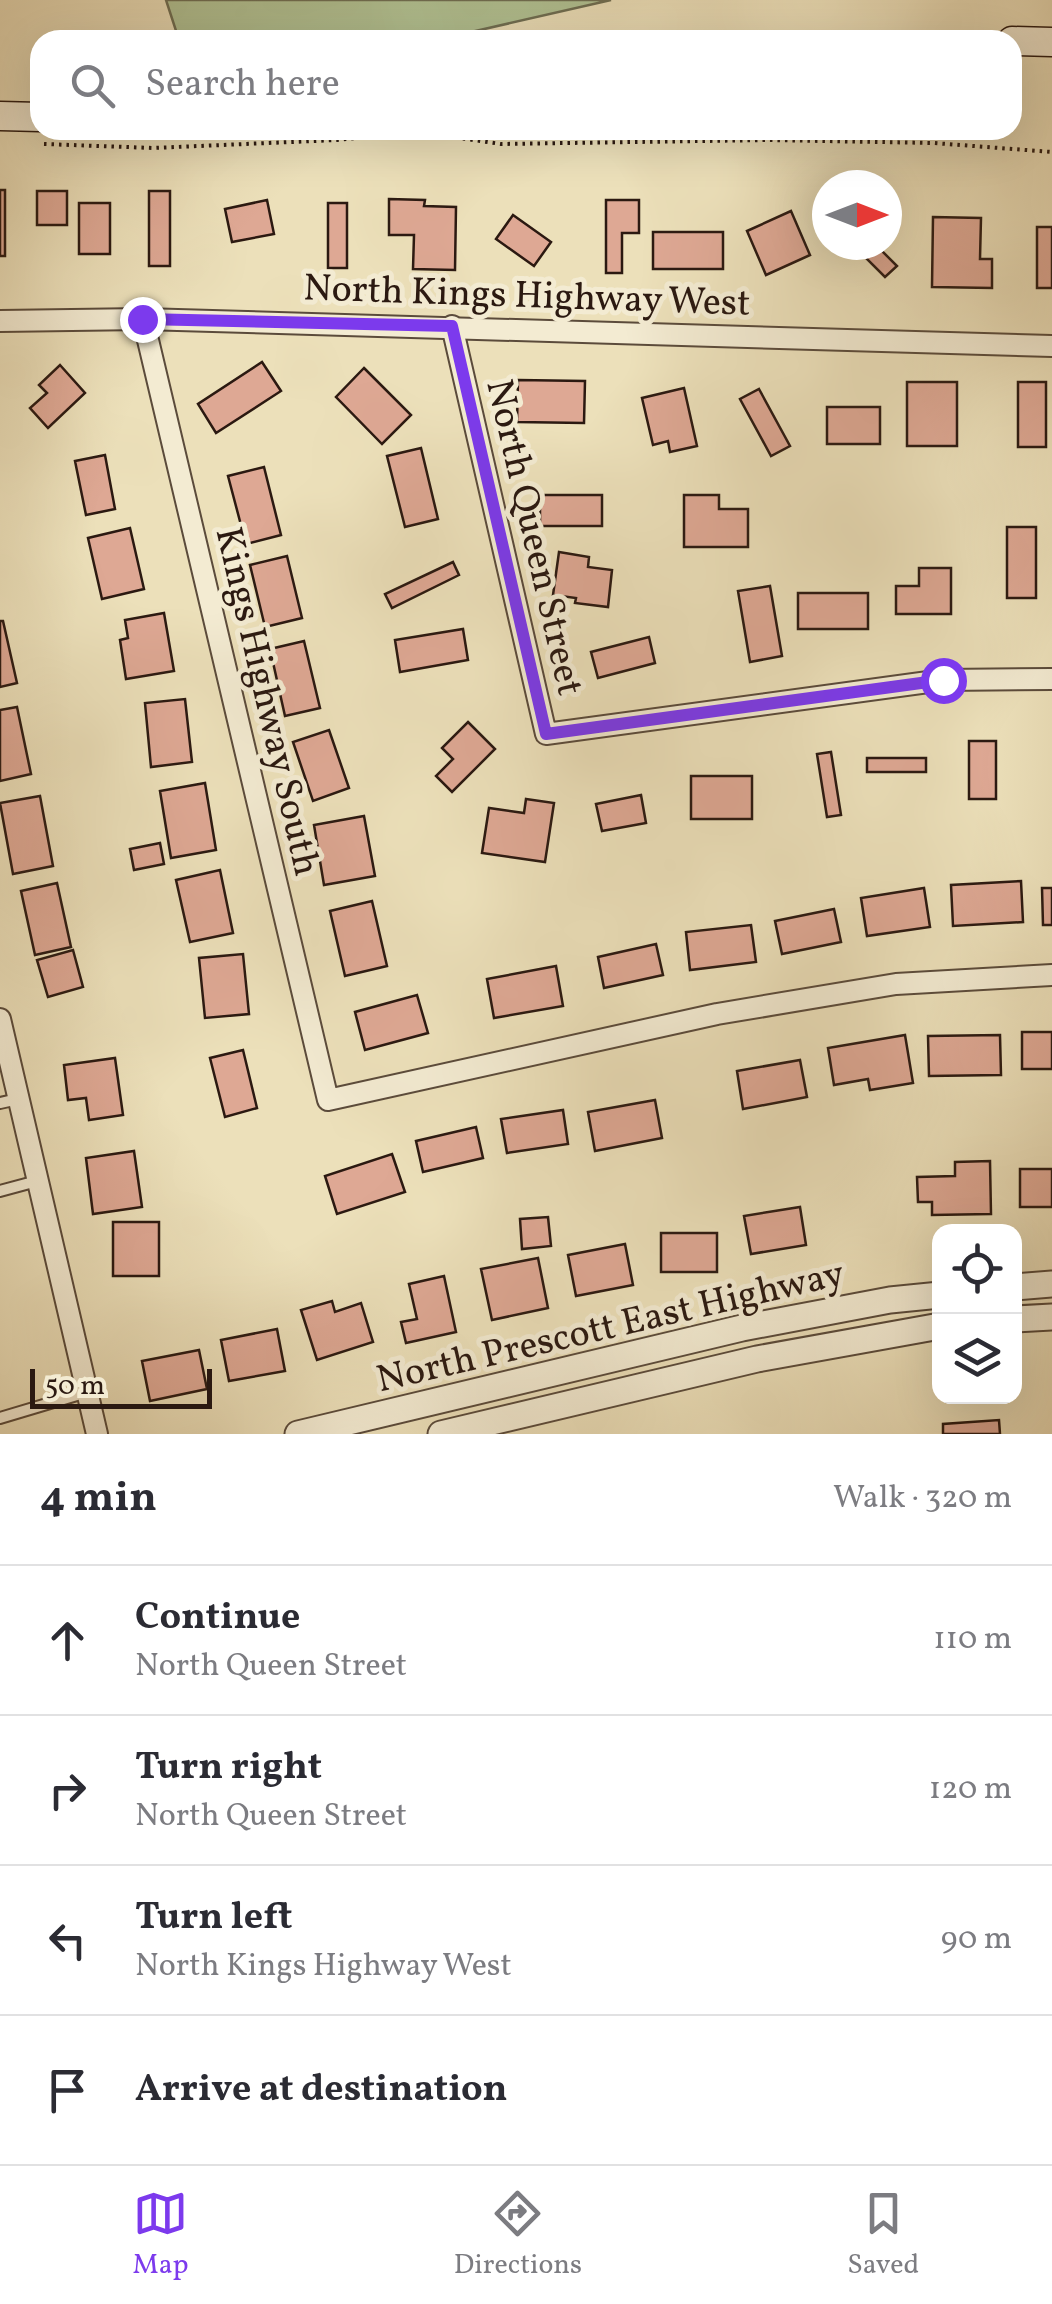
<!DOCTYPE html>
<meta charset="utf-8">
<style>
body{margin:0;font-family:Vollkorn,serif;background:#f7f7f7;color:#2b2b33}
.controls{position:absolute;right:30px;bottom:30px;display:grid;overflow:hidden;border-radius:20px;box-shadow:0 10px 40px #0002}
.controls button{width:90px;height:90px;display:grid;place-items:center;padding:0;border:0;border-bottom:2px solid #e1e1e2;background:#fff;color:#2b2b33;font:50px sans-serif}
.compass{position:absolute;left:812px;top:170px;width:90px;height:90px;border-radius:50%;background:#fff;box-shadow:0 10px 40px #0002;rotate:90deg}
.scale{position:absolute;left:30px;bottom:25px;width:182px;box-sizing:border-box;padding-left:10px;border:5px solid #2b1911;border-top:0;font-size:28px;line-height:35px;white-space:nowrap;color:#2b1911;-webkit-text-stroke:8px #f3ebd2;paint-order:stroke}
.stop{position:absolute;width:30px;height:30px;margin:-22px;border:8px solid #7c3aed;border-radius:50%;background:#fff}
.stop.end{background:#7c3aed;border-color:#fff;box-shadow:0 2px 10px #0008}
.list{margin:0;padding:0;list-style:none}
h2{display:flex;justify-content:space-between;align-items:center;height:130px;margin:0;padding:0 40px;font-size:42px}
h2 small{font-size:32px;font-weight:400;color:#7c7c81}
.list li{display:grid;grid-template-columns:65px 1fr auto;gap:30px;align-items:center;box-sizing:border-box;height:150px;padding:0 40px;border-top:2px solid #e1e1e2}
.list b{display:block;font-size:38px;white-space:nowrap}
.list p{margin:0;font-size:32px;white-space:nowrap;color:#7c7c81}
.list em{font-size:32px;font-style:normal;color:#7c7c81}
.icon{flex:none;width:55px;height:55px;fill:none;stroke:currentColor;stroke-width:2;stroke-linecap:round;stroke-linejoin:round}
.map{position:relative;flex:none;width:1052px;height:1434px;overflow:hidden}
.search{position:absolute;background:#fff;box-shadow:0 10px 40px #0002;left:30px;right:30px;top:30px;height:110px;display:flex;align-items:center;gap:25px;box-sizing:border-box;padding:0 35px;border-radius:30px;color:#7c7c81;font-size:38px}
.sheet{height:730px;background:#fff}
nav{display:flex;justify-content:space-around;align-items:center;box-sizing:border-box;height:140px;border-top:2px solid #e1e1e2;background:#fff;font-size:28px;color:#7c7c81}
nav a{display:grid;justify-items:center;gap:5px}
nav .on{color:#7c3aed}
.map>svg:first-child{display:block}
.green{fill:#b1c395;stroke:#6e6e53;stroke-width:2.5}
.building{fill:#dea894;stroke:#2b1911;stroke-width:2.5}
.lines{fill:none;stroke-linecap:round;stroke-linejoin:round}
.service-casing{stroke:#5b4b3b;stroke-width:14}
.minor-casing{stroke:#5b4b3b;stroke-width:24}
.tertiary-casing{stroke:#5b4b3b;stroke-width:29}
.secondary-casing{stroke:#2b1911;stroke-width:31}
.path{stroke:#2b1911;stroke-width:4;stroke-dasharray:2.5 5;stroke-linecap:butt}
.service{stroke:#f3ebd2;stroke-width:10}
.minor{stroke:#f3ebd2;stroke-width:20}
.tertiary{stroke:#f3ebd2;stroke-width:25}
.secondary{stroke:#f3ebd2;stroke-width:28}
.route{stroke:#7c3aed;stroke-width:12}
.labels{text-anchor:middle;stroke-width:10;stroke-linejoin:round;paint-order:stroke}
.street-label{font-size:38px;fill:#2b1911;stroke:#f3ebd2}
</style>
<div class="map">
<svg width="1052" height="1434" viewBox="0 0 1052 1434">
<rect width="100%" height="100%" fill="#ece0ba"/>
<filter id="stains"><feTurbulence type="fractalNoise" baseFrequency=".002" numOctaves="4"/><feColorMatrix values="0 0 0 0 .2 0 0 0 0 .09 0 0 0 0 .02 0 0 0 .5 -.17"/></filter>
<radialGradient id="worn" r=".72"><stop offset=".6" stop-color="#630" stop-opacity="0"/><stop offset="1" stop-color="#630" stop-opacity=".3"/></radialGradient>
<!-- green -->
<path class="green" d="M166,0h445l-153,35 -47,5h-232z"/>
<!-- building -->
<g class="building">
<rect x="0" y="190" width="5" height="66"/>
<rect x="37" y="191" width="30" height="34"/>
<rect x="149" y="191" width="21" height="75"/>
<path d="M389,199l36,1 -1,6 32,1 -1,63 -42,-1 1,-34h-25z"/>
<path d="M267,200l7,34 -42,8 -7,-33z"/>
<path d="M606,200h33v33h-17v40h-16z"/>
<rect x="79" y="203" width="31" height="51"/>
<rect x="328" y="203" width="19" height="65"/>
<path d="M791,211l19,44 -44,20 -19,-44z"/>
<path d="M513,215l38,27 -17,24 -38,-27z"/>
<path d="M933,217l48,1 -1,41h12v29l-60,-1z"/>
<rect x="1037" y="227" width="15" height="61"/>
<rect x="653" y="232" width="70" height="37"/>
<path d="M853,245h23l21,21 -12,11z"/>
<path d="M262,362l19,29 -65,42 -18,-29z"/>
<path d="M60,365l25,28 -37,35 -18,-20 17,-15 -8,-8z"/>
<path d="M364,368l47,47 -29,29 -46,-47z"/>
<path d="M518,380l67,1 -1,42 -67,-1z"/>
<rect x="907" y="382" width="50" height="64"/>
<rect x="1018" y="382" width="28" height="65"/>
<path d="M684,388l13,58 -27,6 -2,-11 -15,4 -11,-47z"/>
<path d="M759,389l31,57 -19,10 -31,-57z"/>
<rect x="827" y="407" width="53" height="37"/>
<path d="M421,448l17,71 -33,8 -18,-71z"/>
<path d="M105,455l10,54 -29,6 -11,-54z"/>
<path d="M264,467l17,68 -35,9 -18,-68z"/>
<rect x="540" y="495" width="62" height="31"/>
<path d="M684,495h35v14h29v38h-64z"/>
<rect x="1007" y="527" width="29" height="71"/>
<path d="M130,528l14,61 -42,10 -14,-61z"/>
<path d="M559,552l30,5 -1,10 24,3 -4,37 -33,-4 1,-5 -23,-3z"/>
<path d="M287,556l15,62 -37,9 -15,-62z"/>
<path d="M453,562l6,13 -67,33 -7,-14z"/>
<path d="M919,568h32v46h-55v-28h23z"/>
<path d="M770,586l12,70 -32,6 -12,-71z"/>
<rect x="798" y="593" width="70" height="36"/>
<path d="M164,613l10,58 -48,8 -6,-39 8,-2 -3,-18z"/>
<path d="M0,621h3l14,62 -17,4z"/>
<path d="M463,629l5,31 -68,12 -5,-32z"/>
<path d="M649,637l6,26 -57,15 -7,-26z"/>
<path d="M304,641l16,67 -35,8 -15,-67z"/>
<path d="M185,699l7,63 -41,5 -6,-64z"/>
<path d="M17,707l14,67 -31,7v-71z"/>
<path d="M468,722l27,27 -43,43 -16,-16 17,-17 -11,-11z"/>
<path d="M329,730l20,58 -36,13 -20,-59z"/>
<rect x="969" y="741" width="27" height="58"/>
<path d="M831,752l10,63 -14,2 -10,-63z"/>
<rect x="867" y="758" width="59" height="14"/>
<rect x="691" y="776" width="61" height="43"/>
<path d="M205,783l11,67 -45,8 -11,-67z"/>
<path d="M641,795l5,28 -44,8 -6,-27z"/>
<path d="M40,796l13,70 -40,8 -13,-71z"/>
<path d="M526,799l28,4 -9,59 -63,-9 7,-45 35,5z"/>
<path d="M364,816l11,60 -51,9 -10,-60z"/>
<path d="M160,843l4,21 -30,6 -4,-21z"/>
<path d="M220,870l13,63 -43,9 -14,-62z"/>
<path d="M1021,881l2,41 -70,4 -2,-41z"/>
<path d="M57,883l14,64 -36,8 -14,-64z"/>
<path d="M924,888l6,39 -63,9 -6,-38z"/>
<path d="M1042,888h10v37h-9z"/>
<path d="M372,901l15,65 -42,10 -15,-65z"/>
<path d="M834,909l7,33 -59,12 -7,-33z"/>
<path d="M751,925l5,37 -66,8 -4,-38z"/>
<path d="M656,944l7,31 -59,13 -6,-31z"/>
<path d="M73,950l10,37 -35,10 -11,-37z"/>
<path d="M243,954l6,60 -44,4 -6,-60z"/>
<path d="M556,966l7,40 -69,12 -7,-39z"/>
<path d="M417,995l11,38 -63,17 -10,-38z"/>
<rect x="1022" y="1032" width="30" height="37"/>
<path d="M905,1035l8,48 -43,7 -2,-11 -34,6 -6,-37z"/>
<path d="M1000,1035l1,40 -72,1 -1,-40z"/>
<path d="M243,1050l14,58 -32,9 -15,-59z"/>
<path d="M115,1058l8,57 -34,5 -3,-22 -18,2 -4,-35z"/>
<path d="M800,1060l7,37 -64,12 -6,-38z"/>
<path d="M655,1100l7,38 -67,13 -7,-39z"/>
<path d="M563,1110l5,34 -61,9 -6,-34z"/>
<path d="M476,1127l7,31 -60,14 -7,-31z"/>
<path d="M134,1151l8,56 -49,7 -7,-56z"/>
<path d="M392,1154l13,38 -68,22 -12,-38z"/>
<path d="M990,1161l1,53 -59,1v-13h-14l-1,-25 38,-1v-14z"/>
<rect x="1020" y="1169" width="32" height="38"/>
<path d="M800,1207l6,38 -55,9 -7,-38z"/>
<path d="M548,1217l3,29 -29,3 -2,-30z"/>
<rect x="113" y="1222" width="46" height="54"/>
<rect x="661" y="1233" width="56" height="39"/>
<path d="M625,1244l8,41 -57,11 -8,-41z"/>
<path d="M538,1258l10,50 -56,12 -11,-51z"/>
<path d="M444,1276l12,56 -50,11 -5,-21 16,-3 -8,-35z"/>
<path d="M332,1301l3,11 26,-9 12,39 -56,18 -16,-50z"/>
<path d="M277,1329l8,42 -56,10 -8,-41z"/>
<path d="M199,1350l8,39 -57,12 -8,-40z"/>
<path d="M999,1420l1,14h-57v-10z"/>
</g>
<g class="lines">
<!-- service casing -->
<g class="service-casing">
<g id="service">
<path d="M0,1103l18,-4"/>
<path d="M0,1191l37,-10"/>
<path d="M0,1418l87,-26"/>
</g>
</g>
<!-- minor casing -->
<g class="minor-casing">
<g id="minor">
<path d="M143,319l185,781 389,-86 179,-30 156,-9"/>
<path d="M0,321l143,-2 909,27"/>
<path d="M452,326l94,408 397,-54 109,-1"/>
<path d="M0,1019l97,415"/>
</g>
</g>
<!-- tertiary casing -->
<g class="tertiary-casing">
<g id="tertiary">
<path d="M1014,1287l38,-3"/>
<path d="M1014,1319l38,-2"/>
<path d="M298,1434l444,-106 148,-28 50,-5"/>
<path d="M441,1434l316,-75 183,-33"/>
</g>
</g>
<!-- secondary casing -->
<g class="secondary-casing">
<g id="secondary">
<path d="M1012,41l40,1"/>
<path d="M0,116l40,1"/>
</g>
</g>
<!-- path -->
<path class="path" d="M44,144l109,4 184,-8 81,-8 83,12 268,-4 165,3 118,9"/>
<!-- service -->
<use href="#service" class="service"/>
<!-- minor -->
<use href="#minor" class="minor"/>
<!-- tertiary -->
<use href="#tertiary" class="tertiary"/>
<!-- secondary -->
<use href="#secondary" class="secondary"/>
</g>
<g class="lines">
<!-- route -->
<path class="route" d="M142,319l310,7 94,408 397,-54"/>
</g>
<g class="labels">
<!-- street labels -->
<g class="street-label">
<text transform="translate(527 294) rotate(2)" y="13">North Kings Highway West</text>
<text transform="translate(536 537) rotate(77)" y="13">North Queen Street</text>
<text transform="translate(269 701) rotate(77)" y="13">Kings Highway South</text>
<text transform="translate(610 1325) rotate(-13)" y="13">North Prescott East Highway</text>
</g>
</g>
<rect width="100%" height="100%" filter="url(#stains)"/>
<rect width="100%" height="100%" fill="url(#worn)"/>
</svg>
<div class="controls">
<button><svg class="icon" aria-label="locate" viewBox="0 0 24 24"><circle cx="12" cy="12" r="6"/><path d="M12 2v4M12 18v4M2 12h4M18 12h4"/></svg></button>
<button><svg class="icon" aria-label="layers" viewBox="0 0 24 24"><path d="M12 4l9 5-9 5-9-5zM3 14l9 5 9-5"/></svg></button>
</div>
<svg class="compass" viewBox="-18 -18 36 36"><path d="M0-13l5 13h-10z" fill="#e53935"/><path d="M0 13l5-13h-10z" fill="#7c7c81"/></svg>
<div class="scale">50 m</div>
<div class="stop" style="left:943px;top:680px"></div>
<div class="stop end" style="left:142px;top:319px"></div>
<div class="search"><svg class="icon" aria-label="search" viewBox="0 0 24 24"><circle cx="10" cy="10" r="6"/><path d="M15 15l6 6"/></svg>Search here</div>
</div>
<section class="sheet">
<h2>4 min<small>Walk · 320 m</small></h2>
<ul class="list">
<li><svg class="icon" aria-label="ahead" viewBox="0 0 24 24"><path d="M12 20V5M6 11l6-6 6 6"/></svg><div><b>Continue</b><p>North Queen Street</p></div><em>110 m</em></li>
<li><svg class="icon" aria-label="right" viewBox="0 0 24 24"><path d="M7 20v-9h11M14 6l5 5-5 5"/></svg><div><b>Turn right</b><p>North Queen Street</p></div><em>120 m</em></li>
<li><svg class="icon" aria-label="left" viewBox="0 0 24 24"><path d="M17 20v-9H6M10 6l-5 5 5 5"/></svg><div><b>Turn left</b><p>North Kings Highway West</p></div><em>90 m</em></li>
<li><svg class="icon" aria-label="arrive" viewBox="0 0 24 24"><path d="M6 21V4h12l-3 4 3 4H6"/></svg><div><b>Arrive at destination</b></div></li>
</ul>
</section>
<nav>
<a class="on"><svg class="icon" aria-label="map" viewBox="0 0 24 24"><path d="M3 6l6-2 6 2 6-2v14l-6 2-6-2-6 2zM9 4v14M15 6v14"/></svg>Map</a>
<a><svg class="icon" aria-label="directions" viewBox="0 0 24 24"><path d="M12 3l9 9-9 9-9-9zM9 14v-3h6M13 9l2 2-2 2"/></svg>Directions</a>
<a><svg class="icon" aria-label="saved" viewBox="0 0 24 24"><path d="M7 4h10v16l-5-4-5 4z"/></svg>Saved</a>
</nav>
